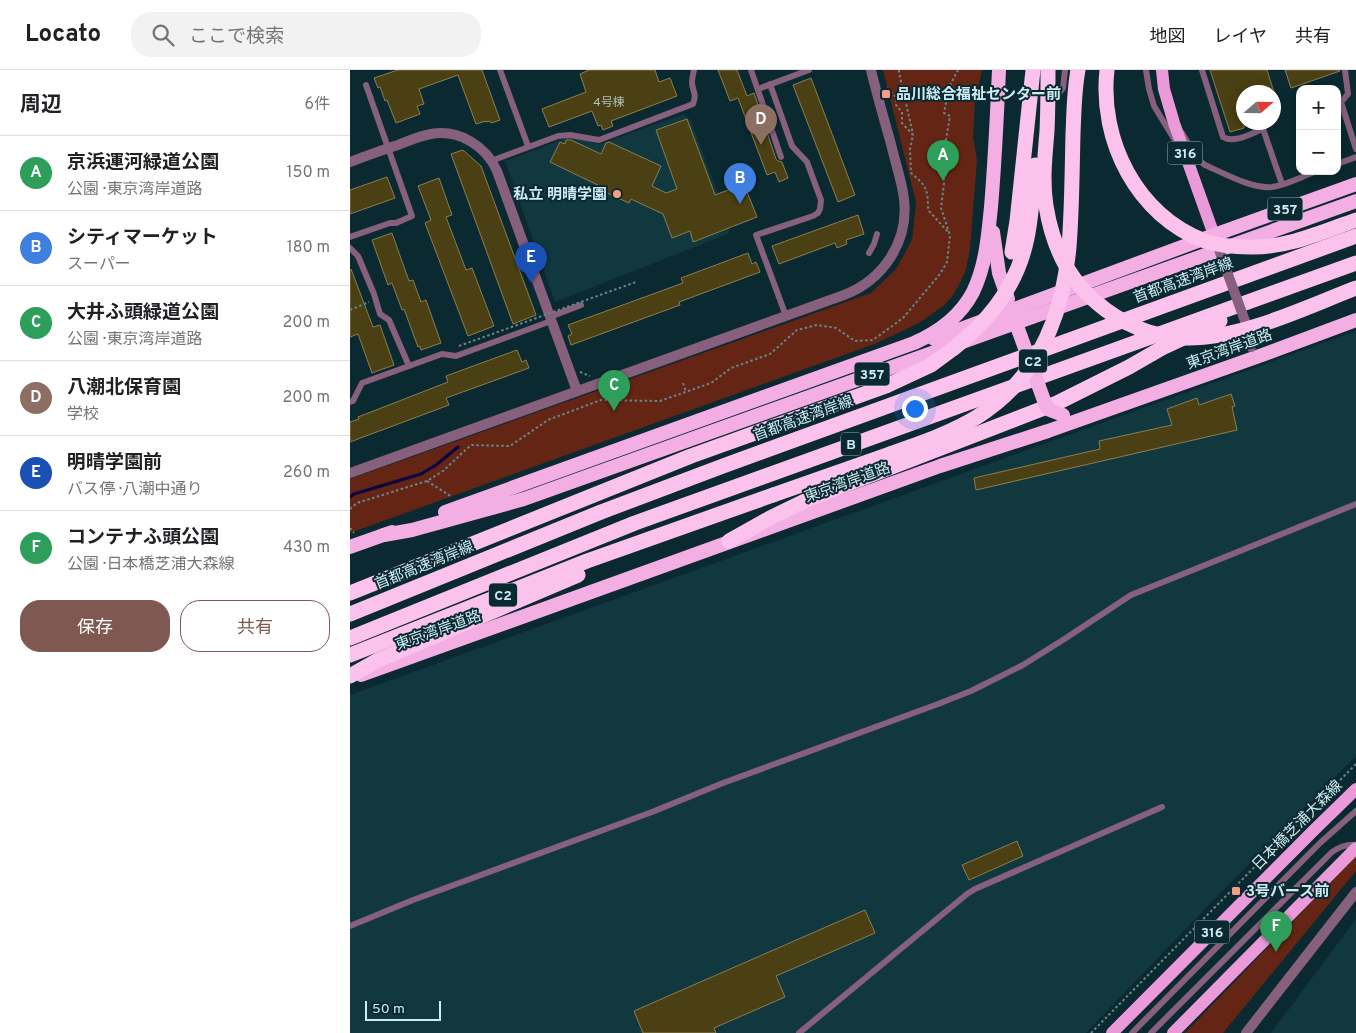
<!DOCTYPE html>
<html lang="ja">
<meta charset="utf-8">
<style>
body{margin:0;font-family:Overpass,"Noto Sans JP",sans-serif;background:#f2f2f2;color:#202124}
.controls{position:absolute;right:15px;top:15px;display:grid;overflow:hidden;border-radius:10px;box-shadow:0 2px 12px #0003}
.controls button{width:45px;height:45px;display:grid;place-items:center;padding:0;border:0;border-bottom:1px solid #e0e0e0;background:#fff;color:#202124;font:25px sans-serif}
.compass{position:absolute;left:886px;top:15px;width:45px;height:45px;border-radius:50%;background:#fff;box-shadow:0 2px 12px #0003;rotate:70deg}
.scale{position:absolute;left:15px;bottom:12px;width:76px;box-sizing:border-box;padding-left:5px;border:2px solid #ceeaf2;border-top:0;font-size:14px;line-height:18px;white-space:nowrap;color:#ceeaf2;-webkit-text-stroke:4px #0a2930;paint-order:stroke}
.you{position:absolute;left:564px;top:338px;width:18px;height:18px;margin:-12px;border:4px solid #fff;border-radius:50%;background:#1a73e8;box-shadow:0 0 0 8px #1a73e833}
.badge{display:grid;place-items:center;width:32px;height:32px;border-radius:50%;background:#7f5951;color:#fff;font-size:16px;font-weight:700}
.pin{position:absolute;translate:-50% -41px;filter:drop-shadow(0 1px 2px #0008)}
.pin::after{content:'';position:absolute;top:26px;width:18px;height:15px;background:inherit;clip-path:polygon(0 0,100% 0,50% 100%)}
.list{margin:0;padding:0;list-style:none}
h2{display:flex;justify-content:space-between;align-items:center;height:65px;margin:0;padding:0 20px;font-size:21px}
h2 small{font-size:16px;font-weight:400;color:#757577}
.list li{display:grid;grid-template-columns:32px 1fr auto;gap:15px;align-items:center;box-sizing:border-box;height:75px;padding:0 20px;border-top:1px solid #e0e0e0}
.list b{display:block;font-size:19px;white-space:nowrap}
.list p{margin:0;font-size:16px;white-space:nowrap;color:#757577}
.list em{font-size:16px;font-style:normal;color:#757577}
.actions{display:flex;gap:10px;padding:15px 20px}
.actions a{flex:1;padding:11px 0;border:1px solid #7f5951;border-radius:20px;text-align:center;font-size:18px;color:#7f5951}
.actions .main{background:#7f5951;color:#fff}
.icon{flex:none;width:28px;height:28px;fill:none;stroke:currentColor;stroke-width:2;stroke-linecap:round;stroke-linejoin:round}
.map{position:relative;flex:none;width:1006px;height:963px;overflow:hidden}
header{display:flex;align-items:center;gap:30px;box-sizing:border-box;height:70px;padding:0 25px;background:#fff;border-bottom:1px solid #e0e0e0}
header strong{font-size:24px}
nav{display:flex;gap:28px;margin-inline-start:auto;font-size:18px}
.search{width:350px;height:45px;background:#f2f2f2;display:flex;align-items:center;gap:12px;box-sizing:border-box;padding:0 18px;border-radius:20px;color:#757577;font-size:19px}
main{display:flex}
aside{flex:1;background:#fff}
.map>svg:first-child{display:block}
.built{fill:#11373f}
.green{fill:#642515}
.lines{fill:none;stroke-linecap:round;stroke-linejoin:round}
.stream{stroke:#0a0042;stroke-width:3}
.building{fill:#4b4013;stroke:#8a7f52}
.path{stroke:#68868e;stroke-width:2;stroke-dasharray:2.5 2.5;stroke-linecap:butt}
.service{stroke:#86607d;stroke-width:6}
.tertiary{stroke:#86607d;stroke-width:10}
.primary{stroke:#ea9ad8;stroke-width:12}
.trunk{stroke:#f3aee3;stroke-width:14}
.motorway{stroke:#fcc2ee;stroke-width:15}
.path-bridge{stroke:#68868e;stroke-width:2;stroke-dasharray:2.5 2.5;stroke-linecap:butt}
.tertiary-bridge{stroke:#86607d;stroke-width:10}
.trunk-bridge{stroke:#f3aee3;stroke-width:14}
.motorway-bridge{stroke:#fcc2ee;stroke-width:15}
.poi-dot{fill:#f49e88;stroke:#0a2930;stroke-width:2}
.labels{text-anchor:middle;stroke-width:4;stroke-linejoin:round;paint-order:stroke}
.number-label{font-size:12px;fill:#adc0ba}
.shield{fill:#0a2930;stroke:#93b0b8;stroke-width:1}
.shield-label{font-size:14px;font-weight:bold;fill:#ceeaf2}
.poi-label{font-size:15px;font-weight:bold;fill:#ceeaf2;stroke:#0a2930;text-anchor:start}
.street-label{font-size:15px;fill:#ceeaf2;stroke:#0a2930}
</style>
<header>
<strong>Locato</strong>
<div class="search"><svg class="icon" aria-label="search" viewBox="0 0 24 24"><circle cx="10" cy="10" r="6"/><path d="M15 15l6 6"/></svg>ここで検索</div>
<nav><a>地図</a><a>レイヤ</a><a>共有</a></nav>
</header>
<main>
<aside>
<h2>周辺<small>6件</small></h2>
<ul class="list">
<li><span class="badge" style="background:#2e9e5b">A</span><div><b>京浜運河緑道公園</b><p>公園 · 東京湾岸道路</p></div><em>150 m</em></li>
<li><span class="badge" style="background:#3f7fe0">B</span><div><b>シティマーケット</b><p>スーパー</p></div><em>180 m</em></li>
<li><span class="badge" style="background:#2e9e5b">C</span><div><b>大井ふ頭緑道公園</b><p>公園 · 東京湾岸道路</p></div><em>200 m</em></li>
<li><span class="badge" style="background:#8d6e63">D</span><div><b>八潮北保育園</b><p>学校</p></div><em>200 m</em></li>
<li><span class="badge" style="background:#1a4fb4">E</span><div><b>明晴学園前</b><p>バス停 · 八潮中通り</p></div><em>260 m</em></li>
<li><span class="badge" style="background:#2e9e5b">F</span><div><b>コンテナふ頭公園</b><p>公園 · 日本橋芝浦大森線</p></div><em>430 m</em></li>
</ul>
<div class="actions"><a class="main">保存</a><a>共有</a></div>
</aside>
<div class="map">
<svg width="1006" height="963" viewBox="0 0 1006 963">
<rect width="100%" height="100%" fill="#0a2930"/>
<!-- built -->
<g class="built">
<path d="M334,44l7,7 39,106 -2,7 -173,68 -50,-141 64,-24 31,7z"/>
<path d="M1006,261v425l-130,131 -140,146h-736v-338z"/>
<path d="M1006,849v114h-85z"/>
</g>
<!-- green -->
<g class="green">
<path d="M533,0h99l-7,31 -2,35 4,25 -7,88 -4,21 -8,17 -7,11 -9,9 -23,16 -42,20 -527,190v-54l521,-186 25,-24 16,-29 4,-38z"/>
<path d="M1006,786v15l-133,162h-38z"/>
</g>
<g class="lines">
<!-- stream -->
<path class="stream" d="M0,427l4,-3 67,-20 15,-9 22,-18"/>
</g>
<!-- building -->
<g class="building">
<path d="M48,0h84l18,50 -9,3 -1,-2 -4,1v-1l-10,3 -18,-49 -39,14 5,15 -7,2 3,8 -24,9 -9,-23 -2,1 -5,-14 -2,1 -4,-10z"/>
<path d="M239,0h66l4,12 11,-4 7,18 -66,25 2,5 -10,4 -2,-5 -3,1 -6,-15 -43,16 -7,-18 44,-17 -6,-18z"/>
<path d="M368,0h19l10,26 7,-3 22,66 2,2 4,1 6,16 -9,4 -4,-10 -8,3 -29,-77 -8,3z"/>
<path d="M860,0h57l7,22h-30v36l-14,4z"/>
<path d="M935,0h54l1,1 -49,17z"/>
<path d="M461,8l44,117 -17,7 -45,-117z"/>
<path d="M337,49l28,76 29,-11 13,33 -64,25 -3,-11 -18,7 -9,-24 -32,-15 -2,4 -24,-11 1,-3 -56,-27 10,-20 5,2 1,-4h5l30,14 5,-11 3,-1 52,24 -9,20 14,7 11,-4 -21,-59z"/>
<path d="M113,80l18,16 55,149 -23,9 -62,-170z"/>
<path d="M37,107l8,21 -45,16v-24z"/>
<path d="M89,108l13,37 -6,2 20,53 6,-2 22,58 -26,10 -43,-113 6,-3 -13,-34z"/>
<path d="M508,145l6,19 -18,6 1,4 -10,4 -2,-5 -56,21 -7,-18z"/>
<path d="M42,163l17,48 4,-1 8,22 5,-2 15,43 -20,7 -1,-4 -2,1 -14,-38 -2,1 -10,-27 -4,2 -16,-45z"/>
<path d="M398,183l4,11 4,-2 4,10 -81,30 1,3 -109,40 -3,-9 4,-2 -4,-9 115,-42 -2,-5z"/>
<path d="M1,199l22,58 7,-2 14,40 -22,8 -14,-39 -8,3v-67z"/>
<path d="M167,280l5,12 4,-2 3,8 -83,30 3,7 -99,37v-20l9,-3 -1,-2 90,-35 -2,-6z"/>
<path d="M881,324l4,12 -3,1 5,23 -261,60 -2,-12 126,-29 -1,-8 73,-16 -5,-16 30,-11 2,7z"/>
<path d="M667,771l6,15 -54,24 -7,-15z"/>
<path d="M515,840l10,23 -99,43 9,21 -71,31 2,5h-73l-9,-22z"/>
</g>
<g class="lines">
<!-- path -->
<g class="path">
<path d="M549,0v3l14,61"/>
<path d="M537,18l9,9v8l6,7v11l11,12 -3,14 1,24c16,13 17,17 17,37l21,23"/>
<path d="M0,240l19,-8"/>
<path d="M230,302l10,4"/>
<path d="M333,313l3,9"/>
<path d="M77,411l25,16"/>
<path d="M0,439l7,-6 70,-22 16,-10 28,-26 39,1 38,-26 53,-20 59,1 51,-18 20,-15 39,-14 27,-24 20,-5 19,3 19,13 18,-1 30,-22 37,-44 7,-12 3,-27 -9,-27 3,-25 -1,-26 7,-41 -6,-3 5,-26 9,-17"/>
<path d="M0,458l4,5"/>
<path d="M741,963l265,-269"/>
</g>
<!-- service -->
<g class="service">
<path d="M150,0l28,76"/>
<path d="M401,0l30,87"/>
<path d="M796,0l3,19 5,17 22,36"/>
<path d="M852,0l21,67c11,7 29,-4 40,-8l19,55"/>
<path d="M995,0l3,24 -7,8 15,47"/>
<path d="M420,14l22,62 15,16 14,38 -1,9 -2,4 -5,3 -57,19 30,81"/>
<path d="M408,19l51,-19"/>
<path d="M700,34l13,-16 2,-18"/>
<path d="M832,63l12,20 6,8 5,4c19,8 46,24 67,22 15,-2 31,-11 45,-16"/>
<path d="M141,91l67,-25 12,-1 29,5 94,-36c4,-10 0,-11 -1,-21 0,-4 1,-9 2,-13"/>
<path d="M987,94l19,-7"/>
<path d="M0,167l40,-14h6l16,-7 -46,-131"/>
<path d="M0,178l8,8 16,38 6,20 9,6 20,46"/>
<path d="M519,183l5,-9 3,-10"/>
<path d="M200,247l31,-12"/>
<path d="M0,332l3,-1 9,-18 80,-29 14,2 95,-35"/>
<path d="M0,856l63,-26 239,-88 71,-29 215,-79 33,-13 52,-26 43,-27 65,-43 225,-91"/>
<path d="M449,963l168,-139 8,-5 187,-82"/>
<path d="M782,963l188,-190 36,-32"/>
<path d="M801,963l181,-181c8,-5 14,-8 24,-7"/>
</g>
<!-- tertiary -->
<g class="tertiary">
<path d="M0,92c16,-6 32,-12 48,-17 10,-4 21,-9 33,-11 28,-5 55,12 66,37l80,220"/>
<path d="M0,403l494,-178c39,-15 65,-53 60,-96 -2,-18 -9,-37 -13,-55 -7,-25 -14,-49 -20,-74"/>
<path d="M896,963l110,-141"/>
</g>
<!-- primary -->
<g class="primary">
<path d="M812,0l2,19 10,34 40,112"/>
<path d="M762,963l200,-201 44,-43"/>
<path d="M823,963l183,-185"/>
</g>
<!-- trunk -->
<g class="trunk">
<path d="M643,162l6,41 9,26"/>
<path d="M584,269l280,-104 142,-51"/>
<path d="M95,442l469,-169c25,-11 46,-26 59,-51 13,-27 15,-56 18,-85 4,-46 6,-92 8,-137"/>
<path d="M34,465l28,-5 112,-31 832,-298"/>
<path d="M0,477l42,-15"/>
<path d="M11,605l579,-209 108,-35 217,-77 91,-34"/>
</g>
<!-- motorway -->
<g class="motorway">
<path d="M662,182l5,-31 16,-151"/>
<path d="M379,471l41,-23 39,-19 248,-96 72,-36 33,-19 58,-27"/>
<path d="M0,523l341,-137 195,-70 45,-21 23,-17"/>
<path d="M0,544l251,-102 122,-46 633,-230"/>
<path d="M0,568l285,-115 721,-260"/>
<path d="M0,585l237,-94 186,-66"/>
<path d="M0,606l28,-16 29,-12 171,-73"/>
</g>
<!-- path-bridge -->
<path class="path-bridge" d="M109,276l177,-64"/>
<!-- tertiary-bridge -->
<path class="tertiary-bridge" d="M868,177l31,85 2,15"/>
<!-- trunk-bridge -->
<path class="trunk-bridge" d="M664,248l32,88 4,4 13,5"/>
<!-- motorway-bridge -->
<g class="motorway-bridge">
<path d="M698,0c0,20 0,40 -1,61 -2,25 -5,50 -1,75 6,37 21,72 50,96 24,21 57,36 90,36 55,1 118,-30 170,-50"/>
<path d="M757,0c-8,70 30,146 98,171 15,5 30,6 45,6 37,1 72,-15 106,-27"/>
<path d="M604,278c36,-28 64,-65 73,-110 5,-24 6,-49 8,-73"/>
<path d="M423,425c38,-13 76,-27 114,-40 31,-11 62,-21 90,-38 61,-38 86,-102 92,-170 3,-37 3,-75 4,-113 1,-22 1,-43 5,-64"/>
</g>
</g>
<!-- markers -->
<g class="poi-dot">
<rect x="531" y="19" width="10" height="10" rx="2.5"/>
<circle cx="267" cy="124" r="5"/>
<rect x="881" y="816" width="10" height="10" rx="2.5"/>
</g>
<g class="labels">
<!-- number labels -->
<g class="number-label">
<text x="259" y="36">4号棟</text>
</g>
<!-- shield labels -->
<g class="shield">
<rect x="817.5" y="71.5" width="35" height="23" rx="4"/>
<rect x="917.5" y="127.5" width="35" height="23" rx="4"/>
<rect x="669" y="279.5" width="28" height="23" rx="4"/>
<rect x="504.5" y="292.5" width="35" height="23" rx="4"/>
<rect x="491" y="362.5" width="20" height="23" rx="4"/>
<rect x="139" y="513.5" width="28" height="23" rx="4"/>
<rect x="844.5" y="850.5" width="35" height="23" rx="4"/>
</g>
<g class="shield-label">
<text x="835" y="88">316</text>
<text x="935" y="144">357</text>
<text x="683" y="296">C2</text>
<text x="522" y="309">357</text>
<text x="501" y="379">B</text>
<text x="153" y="530">C2</text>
<text x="862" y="867">316</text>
</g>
<!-- poi labels -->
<g class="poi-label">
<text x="546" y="29">品川総合福祉センター前</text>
<text x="257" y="129" text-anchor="end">私立 明晴学園</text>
<text x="896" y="826">3号バース前</text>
</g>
<!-- street labels -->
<g class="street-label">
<text transform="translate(833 210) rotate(-20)" y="5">首都高速湾岸線</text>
<text transform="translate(879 279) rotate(-20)" y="5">東京湾岸道路</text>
<text transform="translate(453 348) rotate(-20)" y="5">首都高速湾岸線</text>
<text transform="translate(497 412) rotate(-20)" y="5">東京湾岸道路</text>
<text transform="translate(74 495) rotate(-22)" y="5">首都高速湾岸線</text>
<text transform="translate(88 560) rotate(-20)" y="5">東京湾岸道路</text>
<text transform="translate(947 755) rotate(-45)" y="5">日本橋芝浦大森線</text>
</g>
</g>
</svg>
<div class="controls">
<button>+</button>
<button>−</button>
</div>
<svg class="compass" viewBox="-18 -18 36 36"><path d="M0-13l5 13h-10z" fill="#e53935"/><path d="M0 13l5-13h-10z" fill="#757577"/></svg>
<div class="scale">50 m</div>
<div class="you"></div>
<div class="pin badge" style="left:593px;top:111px;background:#2e9e5b">A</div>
<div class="pin badge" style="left:390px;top:134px;background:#3f7fe0">B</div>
<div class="pin badge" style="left:264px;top:341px;background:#2e9e5b">C</div>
<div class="pin badge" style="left:411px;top:75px;background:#8d6e63">D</div>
<div class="pin badge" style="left:181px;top:213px;background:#1a4fb4">E</div>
<div class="pin badge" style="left:926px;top:882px;background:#2e9e5b">F</div>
</div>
</main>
